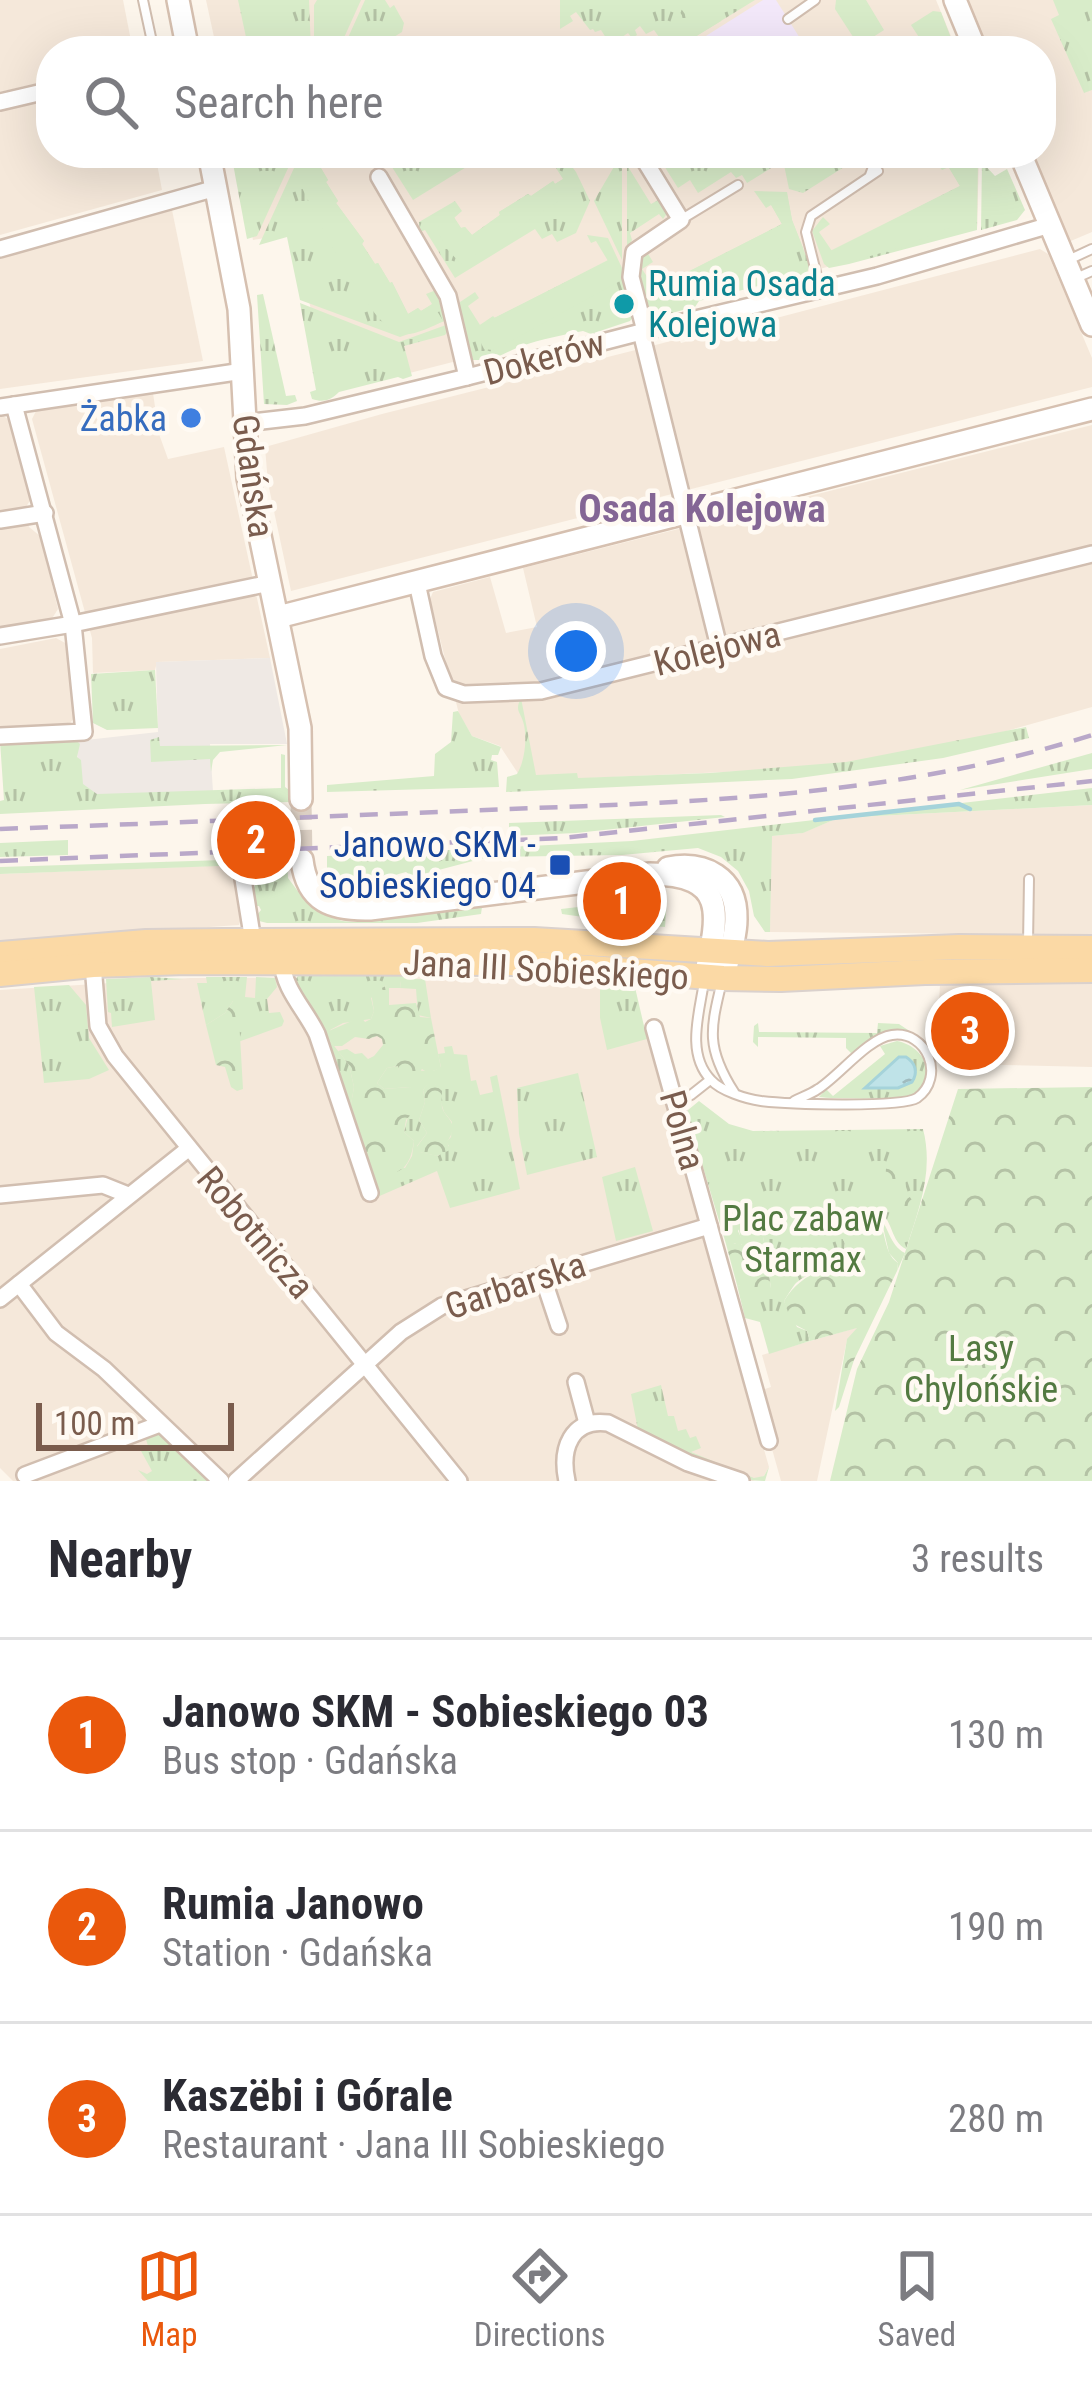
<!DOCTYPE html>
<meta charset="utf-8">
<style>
body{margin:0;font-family:"Roboto Condensed",sans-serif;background:#f2f2f3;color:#2b2b33}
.scale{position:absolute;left:36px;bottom:30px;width:198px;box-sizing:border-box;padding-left:12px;border:6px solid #7a5c4d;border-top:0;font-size:33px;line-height:42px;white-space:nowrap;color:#7a5c4d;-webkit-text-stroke:9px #fffaf3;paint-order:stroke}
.you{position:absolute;left:576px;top:651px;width:42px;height:42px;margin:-30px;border:9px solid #fff;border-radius:50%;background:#1a73e8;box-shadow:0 0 0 18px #1a73e833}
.badge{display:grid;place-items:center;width:78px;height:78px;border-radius:50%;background:#ea580c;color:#fff;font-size:39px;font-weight:700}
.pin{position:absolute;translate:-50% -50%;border:6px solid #fff;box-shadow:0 3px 12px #0006}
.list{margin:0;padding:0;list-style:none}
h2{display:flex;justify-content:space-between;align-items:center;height:156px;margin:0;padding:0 48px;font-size:51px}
h2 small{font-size:39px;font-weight:400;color:#7c7c81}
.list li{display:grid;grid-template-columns:78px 1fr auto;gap:36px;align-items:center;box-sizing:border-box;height:192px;padding:0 48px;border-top:3px solid #e1e1e2}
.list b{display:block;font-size:45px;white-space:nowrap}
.list p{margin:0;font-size:39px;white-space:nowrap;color:#7c7c81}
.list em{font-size:39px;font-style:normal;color:#7c7c81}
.icon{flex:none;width:66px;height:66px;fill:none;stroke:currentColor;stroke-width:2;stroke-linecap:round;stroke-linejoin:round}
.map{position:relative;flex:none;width:1092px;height:1481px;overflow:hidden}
.search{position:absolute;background:#fff;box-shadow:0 12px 48px #0002;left:36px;right:36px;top:36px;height:132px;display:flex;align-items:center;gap:30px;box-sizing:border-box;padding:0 42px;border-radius:48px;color:#7c7c81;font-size:45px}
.sheet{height:732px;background:#fff}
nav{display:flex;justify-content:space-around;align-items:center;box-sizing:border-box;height:168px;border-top:3px solid #e1e1e2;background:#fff;font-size:33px;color:#7c7c81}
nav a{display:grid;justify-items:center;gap:6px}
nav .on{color:#ea580c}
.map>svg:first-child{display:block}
.residential{fill:#f5e8da}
.industrial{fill:#efe9e4}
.education{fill:#f3e8fa}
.grass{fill:url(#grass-tufts);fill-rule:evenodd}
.forest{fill:url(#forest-crowns)}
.garden{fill:#d8ecc9}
.water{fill:url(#water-ripples);stroke:#a5d3da;stroke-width:3}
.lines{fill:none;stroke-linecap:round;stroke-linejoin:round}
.stream{stroke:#a5d3da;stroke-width:4.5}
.secondary-tunnel{stroke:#dcd0c4;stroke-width:21;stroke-dasharray:21 10;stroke-linecap:butt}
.lane-casing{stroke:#d1beb0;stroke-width:12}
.street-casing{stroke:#d1beb0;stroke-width:20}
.secondary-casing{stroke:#d6c0b0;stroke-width:26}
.primary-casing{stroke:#dad1cd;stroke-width:28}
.lane{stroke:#fff;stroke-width:8}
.street{stroke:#fff;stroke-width:15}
.secondary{stroke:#fff;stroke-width:21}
.primary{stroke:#fbd9a5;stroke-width:24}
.rail{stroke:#b9a8c9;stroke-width:4.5;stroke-dasharray:18 12;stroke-linecap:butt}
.culture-dot{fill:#0f9aa8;stroke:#fffaf3;stroke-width:4.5}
.shop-dot{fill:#3f7fe0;stroke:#fffaf3;stroke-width:4.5}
.transit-dot{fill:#1a4fb4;stroke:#fffaf3;stroke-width:4.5}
.labels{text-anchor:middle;stroke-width:9;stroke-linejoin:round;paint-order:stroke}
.culture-label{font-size:36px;fill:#0d838f;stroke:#fffaf3;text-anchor:start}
.street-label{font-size:36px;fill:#7a5c4d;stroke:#fffaf3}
.shop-label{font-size:36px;fill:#366cbe;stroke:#fffaf3;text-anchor:end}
.transit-label{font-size:36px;fill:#164399;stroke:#fffaf3;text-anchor:end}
.park-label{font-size:36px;fill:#537a41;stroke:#fffaf3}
.neighbourhood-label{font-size:39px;font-weight:bold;fill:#846695;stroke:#fffaf3}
</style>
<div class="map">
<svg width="1092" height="1481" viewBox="0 0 1092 1481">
<defs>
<pattern id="grass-tufts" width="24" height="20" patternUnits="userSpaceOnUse" patternTransform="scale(3)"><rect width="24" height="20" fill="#d8ecc9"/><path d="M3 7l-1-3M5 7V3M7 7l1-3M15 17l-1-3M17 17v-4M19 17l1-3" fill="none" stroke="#b4c2a5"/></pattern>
<pattern id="forest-crowns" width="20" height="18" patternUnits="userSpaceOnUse" patternTransform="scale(3)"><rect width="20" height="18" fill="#d8ecc9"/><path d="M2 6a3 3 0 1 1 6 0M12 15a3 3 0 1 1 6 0" fill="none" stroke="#b4c2a5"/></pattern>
<pattern id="water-ripples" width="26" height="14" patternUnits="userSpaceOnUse" patternTransform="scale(3)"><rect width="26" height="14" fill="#bfe3e8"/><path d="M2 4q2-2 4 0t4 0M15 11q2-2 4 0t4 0" fill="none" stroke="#a0bbbe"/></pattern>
</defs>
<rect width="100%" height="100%" fill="#fdf6ec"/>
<!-- residential -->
<g class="residential">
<path d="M0,0h123l10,51h-82v29l-51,12z"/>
<path d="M206,0h730l21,51h-740z"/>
<path d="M964,0h92l36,82v150l-26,11 -37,-90h12v-102h-55z"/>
<path d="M51,98v55h104l7,37 -162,45v-125z"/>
<path d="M237,153h742l-2,76 -658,167 6,-7 -28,-156 -44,7z"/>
<path d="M172,210l31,151 -203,28v-132z"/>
<path d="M1040,249l8,5 44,104v29l-801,204 -23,-108 -3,-36 117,-33 297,-75 2,4z"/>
<path d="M153,393l6,41 9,25 56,-12 46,211 -113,4 -2,8 -62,3 -1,-35 -60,-219 5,-10z"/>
<path d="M0,414l11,7 20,78 -7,11 5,17 11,9 18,73 -7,11 -51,10z"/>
<path d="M1092,425v282l-171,48 -126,14 -272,12 -23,-35 -28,-10 -13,-22 -29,-115 3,-7 57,-15 16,56 31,-6 -14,-59z"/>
<path d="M56,638l11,6 5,20 2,54 -6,8 -68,2v-79z"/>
<path d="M1092,805v130l-322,-3 1,-96 31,-3 36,-15z"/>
<path d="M233,865l10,49 -4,11 -239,16v-67z"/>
<path d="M428,977l203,5 138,485 -5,9 -11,5h-740l-13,-13v-478l190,-12z"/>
<path d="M1092,984v83l-136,-3 -13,-10 -6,-14 3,-55z"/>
<path d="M859,1327l-12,13 -30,141h-36l-25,-89 15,-5 -9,-32z"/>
</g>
<!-- industrial -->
<path class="industrial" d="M270,658l17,86h-77l3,48 -135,5 -1,-56 81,-9 -2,-70z"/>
<!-- education -->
<path class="education" d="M763,0h13l32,51h-126z"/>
<!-- grass -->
<g class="grass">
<path d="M238,0h71l2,51h-62z"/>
<path d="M317,0h44l-23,51h-24v-46z"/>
<path d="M365,0h20l5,8 4,-3 10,18 -2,9 -31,19h-29z"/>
<path d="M560,0h195l-83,51h-15l2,-14 -5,-7 -8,4 -6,-8 -5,4 2,5 -5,3 -4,-5 -12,8 5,8 -10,2 2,-2 -12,-19 -6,2 -2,-3 -3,1 -14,-18 -6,4 3,5 -13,8z"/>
<path d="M1053,0h39v90l-8,3 -33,-74 8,-4z"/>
<path d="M231,153h64l-38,83 -10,3z"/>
<path d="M383,153h106l-76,47z"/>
<path d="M535,153h27l14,19 14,29 -14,32 -19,9 -5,-8 -10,5 -7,-10 -80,49 -30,-48 -5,2 -1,-10 36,-21 7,10 -8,7 7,10 4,-1 7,8 28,-20 -1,-3 29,-18 3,2 22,-15 2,3 8,-5 -12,-19 -9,5z"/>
<path d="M622,153v107l-28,-59z"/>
<path d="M656,153h139l-48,30 -5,-8 -6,3 -5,-6 -33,21 -8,-13 -12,8z"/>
<path d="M800,153h35l9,14 -41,26 -14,-4 -5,-24z"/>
<path d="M299,157l5,8 11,-7 13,22 -2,2 12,19 -2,2 28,38 -2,3 13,20 3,-1 12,20 2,-1 16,32 10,-6 3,3 11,-7 -6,-10 10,-4 9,31 -45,16 -100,-37 -13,-63 -28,8z"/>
<path d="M934,160h44l-1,70 -128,34 -20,4 -5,-4 -12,-33 11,-14 7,7 -11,8 13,19 128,-65 -11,-19 -7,3z"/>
<path d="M982,162l13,14 12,-7 18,41 -8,10 -36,10z"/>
<path d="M627,165l24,39 9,-5 8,13 -5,7 -4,-5 -29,19 2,7 -5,10z"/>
<path d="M754,191l33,1 5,28 18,46 -4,8 -107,27 -4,6 -39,10c-15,-13 -19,-40 -16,-59l7,-6 6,10 -11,7 13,20 127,-65 -11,-19 -5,3z"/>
<path d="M587,235l21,3 14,30 7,29 -12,2 2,12 12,-3 3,8 -4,5 -39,13 -8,-3c-20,4 -42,8 -61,15 -20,7 -25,15 -49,14l-14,-52 1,-6 15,-10 4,6 -11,8 12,19 128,-64 -12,-20 -5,2z"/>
<path d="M263,294l23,102 9,-1 2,6 -10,4 -23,-1 -7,-109z"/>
<path d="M300,303l99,39 47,-17 2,6 -3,4 -41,11 8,30 -9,3 -5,-2 -59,15c-8,8 -15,11 -27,7l-2,-7 6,-2z"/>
<path d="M155,670l3,58 -51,2 -14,-7 -2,-49z"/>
<path d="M521,698l15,77 41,-2 1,5 132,-5 136,-11 180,-35 3,11 -86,20 -151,21 -286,13 1,-15 10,-3c8,-13 10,-35 7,-49 -3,-14 -10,-13 -3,-27z"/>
<path d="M458,711l14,25 29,11 -3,8h-6l-1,5 6,2 2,25 -172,5v-7l107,-9 1,-22 16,-12 2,-30z"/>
<path d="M159,737l1,9 127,-1 -67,7 -7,8 -2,12 -1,-13 -59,3 -1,-22z"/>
<path d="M74,738l6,6 -3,13 4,3 2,24 14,10 184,-6v-34l4,1v32l7,5v10l-87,2 -205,10v-13l4,-1 -4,-59z"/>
<path d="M1092,753v16l-132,21z"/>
<path d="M1092,788v17l-254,13 -35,15 -31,3 -2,96h-5l-11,-16 -5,-25 -11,-20 -17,-14 -23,-9 -76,7 -134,2 -76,20 -6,-5c-31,8 -54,23 -79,-4v-12l305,-15z"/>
<path d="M721,815l4,2 -149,16 -67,3v-13z"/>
<path d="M68,840v15l-68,2v-14z"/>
<path d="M287,858l1,20 15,20 19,15 20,8 13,1 127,-15 -1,7 -64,9h-150l-8,-2 -2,-6 4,-5 -2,-4h-4l-3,-15 6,-11 21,-4 -2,-7 -28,6 -2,-10 -247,9v-7z"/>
<path d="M664,897l3,3 -2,27 -25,-2v-13l-7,1v11l-71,-10 -1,-5z"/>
<path d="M299,974h116l1,5h9l6,39 -13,-3 -2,-26 -16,-1 1,-7 -13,3 -17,14 3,13 -3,8 -28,4 -13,7 -2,8 21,27 5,22 -4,23 21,50 34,8 7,-12 2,-15 -10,-9 10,-39 -4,-6 -26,2 -7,-6 10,-15 11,-2 1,4 34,1 8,-4 -3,-13 7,-1 -1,-6 8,-1 2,8 13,1 4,26 5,-1 4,15 13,-3 -3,-15 7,-2 23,114 -70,19 -13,-37 -62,27 -81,-216zM428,1084h7l9,28 8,10 -1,15 -5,5 3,4 -11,10 -18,-4 -3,-6 10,-13 -8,-13 6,-18 -2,-12z"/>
<path d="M151,977l33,2 -33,2 4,39 -43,7 -1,-14 -3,-1 -2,-33z"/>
<path d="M206,977h41l-2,20 10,1 1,-21 19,1 2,9 -10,12 2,14 11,-1 4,9 -2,5 -44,16v-41h-5l-8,12 -19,12 -9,-42h10z"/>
<path d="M600,980l34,3 13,56 -40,11 -7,-32z"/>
<path d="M69,985l17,20 3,33 20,32 -20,9 -45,4 -10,-96z"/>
<path d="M758,1023l1,9 118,1 1,-10 21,1 9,6c-27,1 -33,9 -56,24l-6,-6v-10l-88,-1v10l-5,-5 1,-16z"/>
<path d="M897,1041c28,5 44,39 15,54 -11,5 -77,4 -93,2l7,-8 7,7 52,-42 -5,-8z"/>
<path d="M578,1073l19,84 -70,18 -8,-41 -2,-46z"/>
<path d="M699,1101l30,23 24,7 170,-2c11,42 -4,80 -17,120 -15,-7 -13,-28 -26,-37l-3,2c12,12 12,31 28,39l-8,18 1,-8 -9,-10 -6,-26 -27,-6 -17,10 6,12 -1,11c-14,11 -36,19 -48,29 -3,3 -10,15 -12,18l13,26 10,4 3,10 -41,13 -9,-32 -15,-4 -8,-33 34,3 -10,-64 -10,-16 -13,23 5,11 -2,4 -7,-3 -8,1 -38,-127v-7z"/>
<path d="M635,1167l18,64 -37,10 -14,-64z"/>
<path d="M661,1385l7,31h6l4,15 8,-2 4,9 6,-2 5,12 -10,4 63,26 10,-2 5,-9 -4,14c-46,0 -88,-28 -127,-51l-7,-36z"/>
<path d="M155,1431l52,50h-59l-10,-11 9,4 5,-3 -11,-20 7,-5 -3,-10z"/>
</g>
<!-- forest -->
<g class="forest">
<path d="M683,0h20l18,21 -49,30h-10c2,-19 21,-30 21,-51z"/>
<path d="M387,979l14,2 -1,7h-11v17l27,-2 4,14 11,1 10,50 -13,5 -6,-4 -4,6 -10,3 -9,-5 -1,-7 -11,2 -10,15 7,6 26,-2 6,2 -1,21 -9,10 -2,12 10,9c-3,21 -9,34 -33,33l-6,-10 -7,-4 -18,-50 4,-23 -5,-22 -11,-14 9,-2 8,5 7,-1 6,6 6,-3 9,-11 -1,-6 -5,-3 -8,3 -14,-2 -13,9h-8l-10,-13 37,-16 4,5 6,-3 3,-8 -3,-18 15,-7z"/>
<path d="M233,1001h5l5,88 -6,2 -6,-4 -6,-20 -9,-2 -10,-40 19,-12z"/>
<path d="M428,1083l7,1 7,7c0,5 -1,11 0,16 3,12 19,15 5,35l3,8 -13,6 -18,-4 -3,-4 11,-15 -8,-13 6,-18 -2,-12z"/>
<path d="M1092,1087v394h-262l27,-112 32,-67 69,-213z"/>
<path d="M897,1161l8,5 1,26 6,8 -5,9 -12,4 -11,-8 2,-37z"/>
<path d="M745,1206c10,4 12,16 22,21l-4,9 8,52 -13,3 -21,-6 -11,-41 3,-2 13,3 -7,-33z"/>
<path d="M875,1216c13,14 7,36 23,47l-1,8 -43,89 -15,47 -4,4 12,-72 10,-11 -47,13 -3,-10 -15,-8 -8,-22c15,-25 36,-29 60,-47l1,-11 -7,-11 18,-11z"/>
</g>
<!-- garden -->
<g class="garden">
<path d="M836,0h30l18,30 -25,16 -24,-37z"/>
<path d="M933,11l8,1 15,39h-28l-17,-26z"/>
<path d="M315,158l13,22 -2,2 12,19 -2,2 28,38 -2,3 13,20 3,-1 12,20 2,-1 16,32 10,-6 3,3 12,-7 10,17c-11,6 -33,17 -46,12 -32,-14 -87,-128 -103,-162z"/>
<path d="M962,161c17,15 15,34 15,56l-78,31 -68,19 -4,-1 -5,-11 138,-69 -11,-18z"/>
<path d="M573,173l5,9 -5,10 -112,72 -14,-15 -11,-21 18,-11 7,11 4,-1 7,8 28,-20 -1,-3 29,-18 3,2 22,-15 2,3z"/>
<path d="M787,194l5,26 11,28 -105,47 1,3 -34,11 -11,-20 128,-65 -11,-20z"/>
<path d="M608,260l2,2 3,-2 8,17 -3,5 -111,61 -15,7 -8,-1 -10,-20 19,-13 2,2z"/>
</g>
<!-- water -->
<path class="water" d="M899,1057h7c10,6 12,16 6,25l-14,6h-33z"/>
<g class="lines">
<!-- stream -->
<path class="stream" d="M815,820l144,-16 11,5"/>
<!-- secondary-tunnel -->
<path class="secondary-tunnel" d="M301,799l1,61"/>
<!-- lane casing -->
<g class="lane-casing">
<g id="lane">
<path d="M143,0l11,51"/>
<path d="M788,19l27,-19"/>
<path d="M1041,124l5,-3"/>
<path d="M870,175l4,-11 18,-11"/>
<path d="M682,219l56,-34"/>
<path d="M1066,261l26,-12"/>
<path d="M1074,279l18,-8"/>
<path d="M820,288l-14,-56 5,-16 67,-45"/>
<path d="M1028,944l1,-65"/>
<path d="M722,981c-12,49 -16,67 12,111"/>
<path d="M704,982c-5,32 -18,72 7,98 10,11 35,19 50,21 24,3 140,7 156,-3 29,-21 10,-68 -25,-63 -24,3 -53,41 -74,54 -7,5 -16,8 -24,12"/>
<path d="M677,1101l14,-6 19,-15"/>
</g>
</g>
<!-- street casing -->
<g class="street-casing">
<g id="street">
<path d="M0,102l51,-12"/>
<path d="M640,153l41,67 -47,32 -3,25 14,54"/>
<path d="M379,177l69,119 19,81"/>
<path d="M0,249l216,-61"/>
<path d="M641,332l78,315"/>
<path d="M0,407l243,-36"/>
<path d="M244,423l61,-7 162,-39 178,-46 232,-55 173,-51"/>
<path d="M0,520l45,-7"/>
<path d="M417,583l16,73 13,32 18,6 77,-3 551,-137"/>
<path d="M0,636l73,-12 197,-41"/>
<path d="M0,736l84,-4 -11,-108 -59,-219"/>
<path d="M242,873l11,68"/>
<path d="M282,962c2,28 23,47 35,72l53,159"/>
<path d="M93,965l5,61 17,30 344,425"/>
<path d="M654,1028l115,413"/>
<path d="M0,1195l103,-10 25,10"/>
<path d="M542,1275l17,51"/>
<path d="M19,1284l37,49 48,36 117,112"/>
<path d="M0,1299l188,-150"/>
<path d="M576,1382l11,41"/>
<path d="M25,1475l135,-51"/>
<path d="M236,1481l165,-149 41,-26 267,-80"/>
<path d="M567,1481c-7,-32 4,-63 41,-58l80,40 53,18"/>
</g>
</g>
<!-- secondary casing -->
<g class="secondary-casing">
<g id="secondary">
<path d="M178,0l10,51"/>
<path d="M955,0l21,51"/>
<path d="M209,153l30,156 9,169 52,250 1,71"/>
<path d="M1020,153l72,172"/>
<path d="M278,617l814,-208"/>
<path d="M302,860c5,42 30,50 68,49l280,-35c80,0 68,43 55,102"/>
<path d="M668,868c36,-7 69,9 68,51 0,19 -8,40 -13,59"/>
</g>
</g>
<!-- primary casing -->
<g class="primary-casing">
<g id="primary">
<path d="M0,954l146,-12 77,-1 311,-1 234,14 191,-7 133,1"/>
<path d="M0,974l93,-9 93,-3 338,1 199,15 58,1 144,-7 167,-2"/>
</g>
</g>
<!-- lane -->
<use href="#lane" class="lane"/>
<!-- street -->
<use href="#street" class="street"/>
<!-- secondary -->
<use href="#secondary" class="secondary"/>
<!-- primary -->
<use href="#primary" class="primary"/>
<!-- rail -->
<g class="rail">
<path d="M0,829c169,-6 339,-13 508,-20 197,-7 395,-14 584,-74"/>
<path d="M0,861l562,-23 530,-57"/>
</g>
</g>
<!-- markers -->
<circle class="culture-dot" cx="624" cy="304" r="12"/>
<circle class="shop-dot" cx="191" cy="418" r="12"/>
<rect class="transit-dot" x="548" y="853" width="24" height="24" rx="6"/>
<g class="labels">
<!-- culture labels -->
<g class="culture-label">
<text x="648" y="296">Rumia Osada<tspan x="648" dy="41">Kolejowa</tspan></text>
</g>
<!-- street labels -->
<g class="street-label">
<text transform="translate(544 357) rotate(-15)" y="13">Dokerów</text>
<text transform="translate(254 476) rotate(82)" y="13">Gdańska</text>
<text transform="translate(717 648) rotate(-14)" y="13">Kolejowa</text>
<text transform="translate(546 969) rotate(3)" y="13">Jana III Sobieskiego</text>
<text transform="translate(683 1130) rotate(74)" y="13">Polna</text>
<text transform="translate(256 1232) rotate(50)" y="13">Robotnicza</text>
<text transform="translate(515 1285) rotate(-18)" y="13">Garbarska</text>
</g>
<!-- shop labels -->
<g class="shop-label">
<text x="167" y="431">Żabka</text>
</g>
<!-- transit labels -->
<g class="transit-label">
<text x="536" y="857">Janowo SKM -<tspan x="536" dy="41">Sobieskiego 04</tspan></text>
</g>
<!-- park labels -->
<g class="park-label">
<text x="803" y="1231">Plac zabaw<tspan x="803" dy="41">Starmax</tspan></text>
<text x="981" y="1361">Lasy<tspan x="981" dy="41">Chylońskie</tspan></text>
</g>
<!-- neighbourhood labels -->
<g class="neighbourhood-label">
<text x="702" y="522">Osada Kolejowa</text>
</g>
</g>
</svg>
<div class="scale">100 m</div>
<div class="you"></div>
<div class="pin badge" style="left:622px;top:901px">1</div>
<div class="pin badge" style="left:256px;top:840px">2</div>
<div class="pin badge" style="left:970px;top:1031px">3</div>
<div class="search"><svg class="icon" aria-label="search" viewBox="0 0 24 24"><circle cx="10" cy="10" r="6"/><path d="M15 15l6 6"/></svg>Search here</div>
</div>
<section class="sheet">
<h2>Nearby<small>3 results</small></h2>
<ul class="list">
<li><span class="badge">1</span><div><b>Janowo SKM - Sobieskiego 03</b><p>Bus stop · Gdańska</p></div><em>130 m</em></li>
<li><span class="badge">2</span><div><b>Rumia Janowo</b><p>Station · Gdańska</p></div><em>190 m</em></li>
<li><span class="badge">3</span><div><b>Kaszëbi i Górale</b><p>Restaurant · Jana III Sobieskiego</p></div><em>280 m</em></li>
</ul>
</section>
<nav>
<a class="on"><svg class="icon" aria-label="map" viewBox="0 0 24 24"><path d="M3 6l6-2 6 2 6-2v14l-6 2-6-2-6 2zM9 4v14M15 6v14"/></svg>Map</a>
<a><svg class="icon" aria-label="directions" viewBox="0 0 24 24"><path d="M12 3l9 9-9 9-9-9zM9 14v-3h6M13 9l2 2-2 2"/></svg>Directions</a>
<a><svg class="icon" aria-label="saved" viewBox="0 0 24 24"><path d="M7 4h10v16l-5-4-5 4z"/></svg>Saved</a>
</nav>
